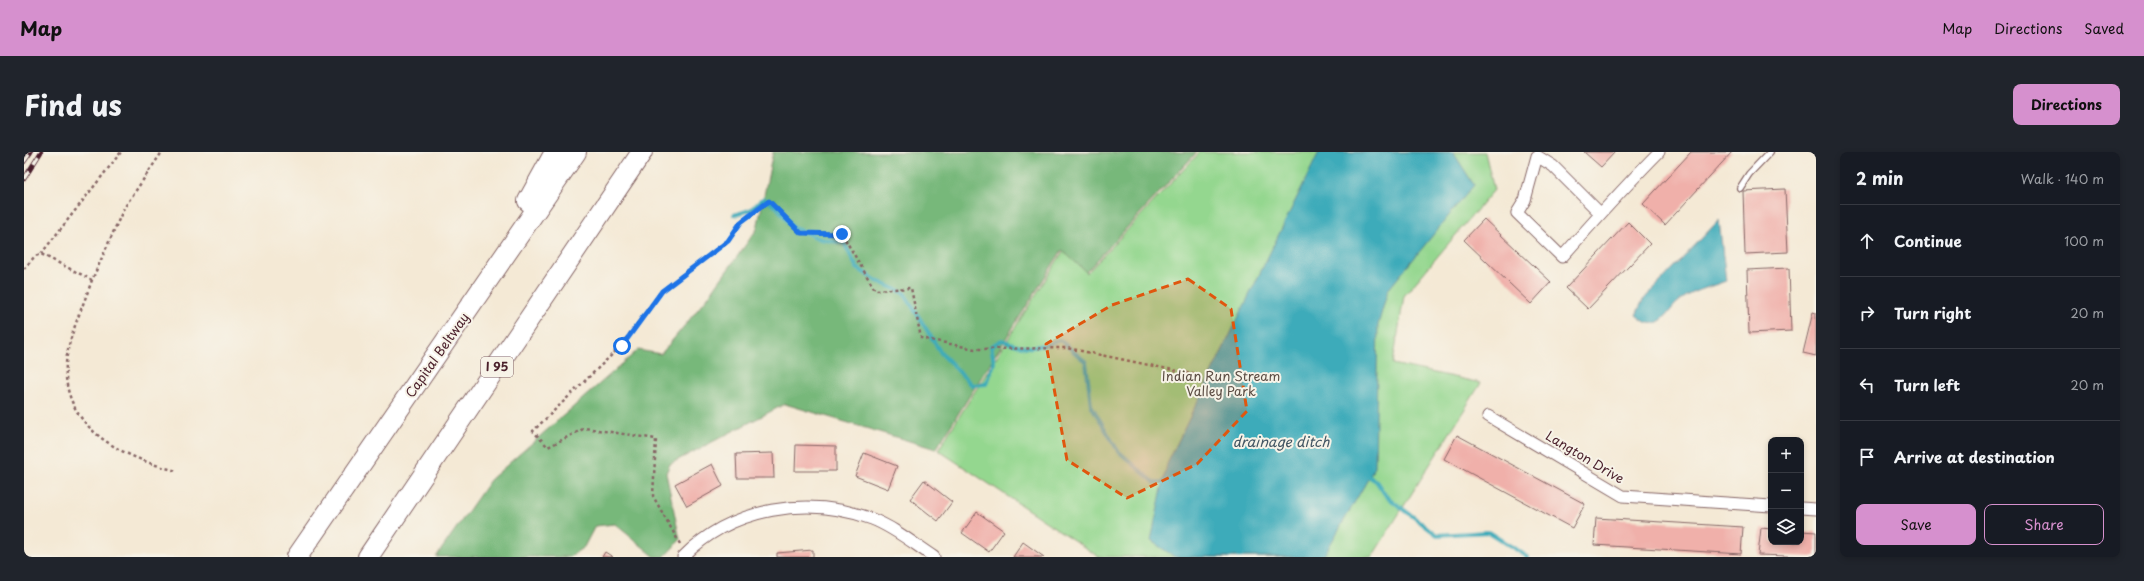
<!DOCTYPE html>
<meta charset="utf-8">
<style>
body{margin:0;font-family:"Playpen Sans",sans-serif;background:#20242c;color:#f1f3f6}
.controls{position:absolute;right:12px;bottom:12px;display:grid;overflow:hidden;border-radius:8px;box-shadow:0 2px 6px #0003}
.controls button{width:36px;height:36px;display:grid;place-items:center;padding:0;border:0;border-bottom:1px solid #363941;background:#171b24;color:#f1f3f6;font:20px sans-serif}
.stop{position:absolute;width:12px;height:12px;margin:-9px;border:3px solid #1a73e8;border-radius:50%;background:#fff}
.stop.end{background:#1a73e8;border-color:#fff;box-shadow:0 1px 4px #0008}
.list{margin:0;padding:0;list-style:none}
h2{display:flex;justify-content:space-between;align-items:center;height:52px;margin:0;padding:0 16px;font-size:17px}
h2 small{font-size:13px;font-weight:400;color:#9ea1a6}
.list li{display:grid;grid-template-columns:26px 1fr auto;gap:12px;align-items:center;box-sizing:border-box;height:72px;padding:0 16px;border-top:1px solid #363941}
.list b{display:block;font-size:15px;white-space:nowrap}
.list em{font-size:13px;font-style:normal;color:#9ea1a6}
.actions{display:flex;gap:8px;padding:12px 16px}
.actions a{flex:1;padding:9px 0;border:1px solid #d690ce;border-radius:8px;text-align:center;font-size:14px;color:#d690ce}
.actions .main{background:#d690ce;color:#111}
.icon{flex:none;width:22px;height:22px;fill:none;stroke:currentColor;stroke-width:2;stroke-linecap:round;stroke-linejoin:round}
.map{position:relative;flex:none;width:1792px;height:405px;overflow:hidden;border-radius:8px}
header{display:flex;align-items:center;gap:24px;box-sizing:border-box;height:56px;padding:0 20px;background:#d690ce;color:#111}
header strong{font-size:19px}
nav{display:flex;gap:22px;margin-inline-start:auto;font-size:14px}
.intro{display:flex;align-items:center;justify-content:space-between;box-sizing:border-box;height:96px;padding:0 24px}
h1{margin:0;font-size:28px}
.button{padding:10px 18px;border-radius:8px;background:#d690ce;color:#111;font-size:14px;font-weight:700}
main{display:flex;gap:24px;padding:0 24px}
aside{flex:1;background:#171b24;border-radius:8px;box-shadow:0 2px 6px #0003}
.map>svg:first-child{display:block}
.green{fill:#94d78f;stroke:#6f7b5d}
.forest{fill:#77b87a;stroke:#606c52}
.water{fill:#3cabba;stroke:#436572}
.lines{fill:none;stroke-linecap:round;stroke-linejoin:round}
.stream{stroke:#3cabba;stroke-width:4}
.building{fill:#f0b0aa}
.lane-casing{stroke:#866666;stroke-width:8}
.street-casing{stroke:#866666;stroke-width:13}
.highway-casing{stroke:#866666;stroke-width:22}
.path{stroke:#866666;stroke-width:2.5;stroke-dasharray:3 3;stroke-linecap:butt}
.lane{stroke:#fff;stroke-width:5.5}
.street{stroke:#fff;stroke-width:11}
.highway{stroke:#fff;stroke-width:20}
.rail-casing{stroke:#4a1f2b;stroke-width:4.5}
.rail{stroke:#f7f3e8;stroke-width:3;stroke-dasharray:9;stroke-linecap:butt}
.route{stroke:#1a73e8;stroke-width:5}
.marked{fill:#e0560e;fill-opacity:0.2;stroke:#e0560e;stroke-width:3;stroke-dasharray:8 5;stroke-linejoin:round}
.labels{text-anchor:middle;stroke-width:4;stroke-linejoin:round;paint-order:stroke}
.shield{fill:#f7f3e8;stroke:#7e5f64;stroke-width:1}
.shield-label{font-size:12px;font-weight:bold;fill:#4a1f2b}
.street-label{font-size:13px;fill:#4a1f2b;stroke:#f7f3e8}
.park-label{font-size:13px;fill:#5c4d44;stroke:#f7f3e8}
.water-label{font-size:14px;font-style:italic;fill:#445764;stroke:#f7f3e8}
</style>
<header>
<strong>Map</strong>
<nav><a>Map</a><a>Directions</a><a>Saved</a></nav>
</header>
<div class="intro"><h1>Find us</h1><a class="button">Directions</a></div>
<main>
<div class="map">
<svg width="1792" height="405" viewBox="0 0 1792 405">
<rect width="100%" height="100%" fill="#f7f3e8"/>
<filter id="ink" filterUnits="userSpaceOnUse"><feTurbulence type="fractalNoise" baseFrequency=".025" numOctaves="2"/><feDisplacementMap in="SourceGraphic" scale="8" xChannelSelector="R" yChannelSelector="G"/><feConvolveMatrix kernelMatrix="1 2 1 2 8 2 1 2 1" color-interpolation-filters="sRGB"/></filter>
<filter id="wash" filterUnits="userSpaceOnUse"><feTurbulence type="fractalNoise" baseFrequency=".012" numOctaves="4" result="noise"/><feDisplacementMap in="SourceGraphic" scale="16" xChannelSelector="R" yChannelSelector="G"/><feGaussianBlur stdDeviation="0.9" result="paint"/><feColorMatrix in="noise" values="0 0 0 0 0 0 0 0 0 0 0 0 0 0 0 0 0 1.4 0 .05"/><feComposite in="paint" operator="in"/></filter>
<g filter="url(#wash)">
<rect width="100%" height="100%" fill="#f4e9d5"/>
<!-- green -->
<path class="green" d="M1176,0h285l9,38 -90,106 -11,68 88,19 -109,174h-273l-161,-107 126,-200 23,23z"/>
<!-- forest -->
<path class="forest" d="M749,0h424l-111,120 -24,-22 -126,199 -151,-45 -115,60 -4,9 14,67 -16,17h-9l-40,-33 -20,2 -11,21 -15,10h-133l54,-77 148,-130 23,4 47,-57 49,-68z"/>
<!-- water -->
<g class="water">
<path d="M1295,0h134l21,33 -86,105 -10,35 -3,142 -52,90h-148l-24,-16 16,-77z"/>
<path d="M1695,68l7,61c-16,6 -38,11 -50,23 -6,6 -12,17 -21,19 -8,2 -13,-3 -19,-8l7,-15z"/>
</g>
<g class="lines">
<!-- stream -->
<g class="stream">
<path d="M710,63l16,-5 14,-12 13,9 15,20 28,12 24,4 13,25 20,13 27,12 37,60 31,32 14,-1 8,-22 -3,-16 11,-6c25,10 33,9 58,0l26,22 5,43 27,46 37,32 13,-2"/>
<path d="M1341,322l11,7 10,15 51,39 51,-3 40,25"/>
</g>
</g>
<g id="blocks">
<!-- building -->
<g class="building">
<path d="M1560,0h31l-14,15z"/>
<path d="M1667,0h41l-67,73 -22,-21z"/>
<path d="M1761,37l3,63 -43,2 -2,-63z"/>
<path d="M1460,67l67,63 -20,22 -67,-64z"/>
<path d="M1604,70l22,22 -62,65 -22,-21z"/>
<path d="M1765,116l2,63 -42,2 -2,-63z"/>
<path d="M1789,160l3,1v43l-13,-3z"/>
<path d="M1433,283l128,69 -13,24 -128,-69z"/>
<path d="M772,293l40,1v25h-41z"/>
<path d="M749,301l1,25h-37l-1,-24z"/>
<path d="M840,301l33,13 -9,23 -33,-13z"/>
<path d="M688,312l11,22 -36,20 -12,-22z"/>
<path d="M900,328l28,22 -14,19 -28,-22z"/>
<path d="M953,360l27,19 -15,21 -27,-19z"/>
<path d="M1572,366l147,9 -2,27 -147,-9z"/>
<path d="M1737,376l10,1v13h30v-11l15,1v25l-58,-2z"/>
<path d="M999,390l21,15h-31z"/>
<path d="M789,398v7h-36v-4z"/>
<path d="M581,400l8,5h-11z"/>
</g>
</g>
</g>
<g filter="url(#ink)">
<use href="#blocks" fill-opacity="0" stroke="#866666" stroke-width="1"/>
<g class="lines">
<!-- lane casing -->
<g class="lane-casing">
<path id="lane" d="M1716,36l9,-14 21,-22"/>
</g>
<!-- street casing -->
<g class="street-casing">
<g id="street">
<path d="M1576,61l-47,-47 -16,-10 -12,44 -8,13 45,44c32,-36 63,-71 97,-105"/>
<path d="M1464,264l135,80 148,10"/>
<path d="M1777,356l15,1"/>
<path d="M659,405c48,-50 126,-62 189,-38 23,9 42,25 62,38"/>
</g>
</g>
<!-- highway casing -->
<g class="highway-casing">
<g id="highway">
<path d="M504,49l27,-49"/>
<path d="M273,405l279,-405"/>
<path d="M344,405l274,-405"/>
</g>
</g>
<!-- path -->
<g class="path">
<path d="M17,102l80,-102"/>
<path d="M0,117l11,-13 6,-2 51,26 32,-72 38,-56"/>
<path d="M68,128c-7,21 -22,54 -25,75 -11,70 53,102 110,116"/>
<path d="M656,392l-27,-48 3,-57 -71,-11 -37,19 -15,-16 88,-85 41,-55 66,-50 13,-19 28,-21 32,32 41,1 33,56 36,-2 10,50 54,11 92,-1 135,28"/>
</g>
<!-- lane -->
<use href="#lane" class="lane"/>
<!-- street -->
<use href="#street" class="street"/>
<!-- highway -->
<use href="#highway" class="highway"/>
<!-- rail casing -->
<g class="rail-casing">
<g id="rail">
<path d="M0,10l7,-10"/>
<path d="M0,27l17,-27"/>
</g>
</g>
<!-- rail -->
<use href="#rail" class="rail"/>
</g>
</g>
<g class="lines" filter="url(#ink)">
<!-- route -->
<path class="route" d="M598,194l40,-55 66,-50 13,-19 28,-21 32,32 41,1"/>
</g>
<!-- marked area -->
<path class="marked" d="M1164,127l43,30 16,102 -50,53 -70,34 -60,-38 -21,-116 66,-39z"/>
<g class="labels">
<!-- shield labels -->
<rect class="shield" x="457" y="205" width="32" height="20" rx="3"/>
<g class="shield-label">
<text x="473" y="219">I 95</text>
</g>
<!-- street labels -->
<g class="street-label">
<text transform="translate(413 203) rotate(-55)" y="5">Capital Beltway</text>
<text transform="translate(1561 305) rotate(31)" y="5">Langton Drive</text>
</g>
<!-- park labels -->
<g class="park-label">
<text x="1197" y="229">Indian Run Stream<tspan x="1197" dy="15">Valley Park</tspan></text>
</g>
<!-- water labels -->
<g class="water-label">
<text x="1257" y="295">drainage ditch</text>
</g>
</g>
</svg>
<div class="controls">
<button>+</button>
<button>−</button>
<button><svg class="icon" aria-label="layers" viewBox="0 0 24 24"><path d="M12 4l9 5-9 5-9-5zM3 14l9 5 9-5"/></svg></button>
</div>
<div class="stop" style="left:598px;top:194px"></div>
<div class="stop end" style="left:818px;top:82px"></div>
</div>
<aside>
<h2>2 min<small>Walk · 140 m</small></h2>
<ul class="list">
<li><svg class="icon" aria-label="ahead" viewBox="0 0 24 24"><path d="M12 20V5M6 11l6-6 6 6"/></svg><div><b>Continue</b></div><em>100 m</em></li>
<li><svg class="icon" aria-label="right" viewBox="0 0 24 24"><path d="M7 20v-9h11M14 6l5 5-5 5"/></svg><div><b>Turn right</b></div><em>20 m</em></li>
<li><svg class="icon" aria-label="left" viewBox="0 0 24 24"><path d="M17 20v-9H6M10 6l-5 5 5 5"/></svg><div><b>Turn left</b></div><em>20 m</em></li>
<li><svg class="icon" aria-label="arrive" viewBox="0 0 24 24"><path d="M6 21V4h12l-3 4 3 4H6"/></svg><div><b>Arrive at destination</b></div></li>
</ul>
<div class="actions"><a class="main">Save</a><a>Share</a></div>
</aside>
</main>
